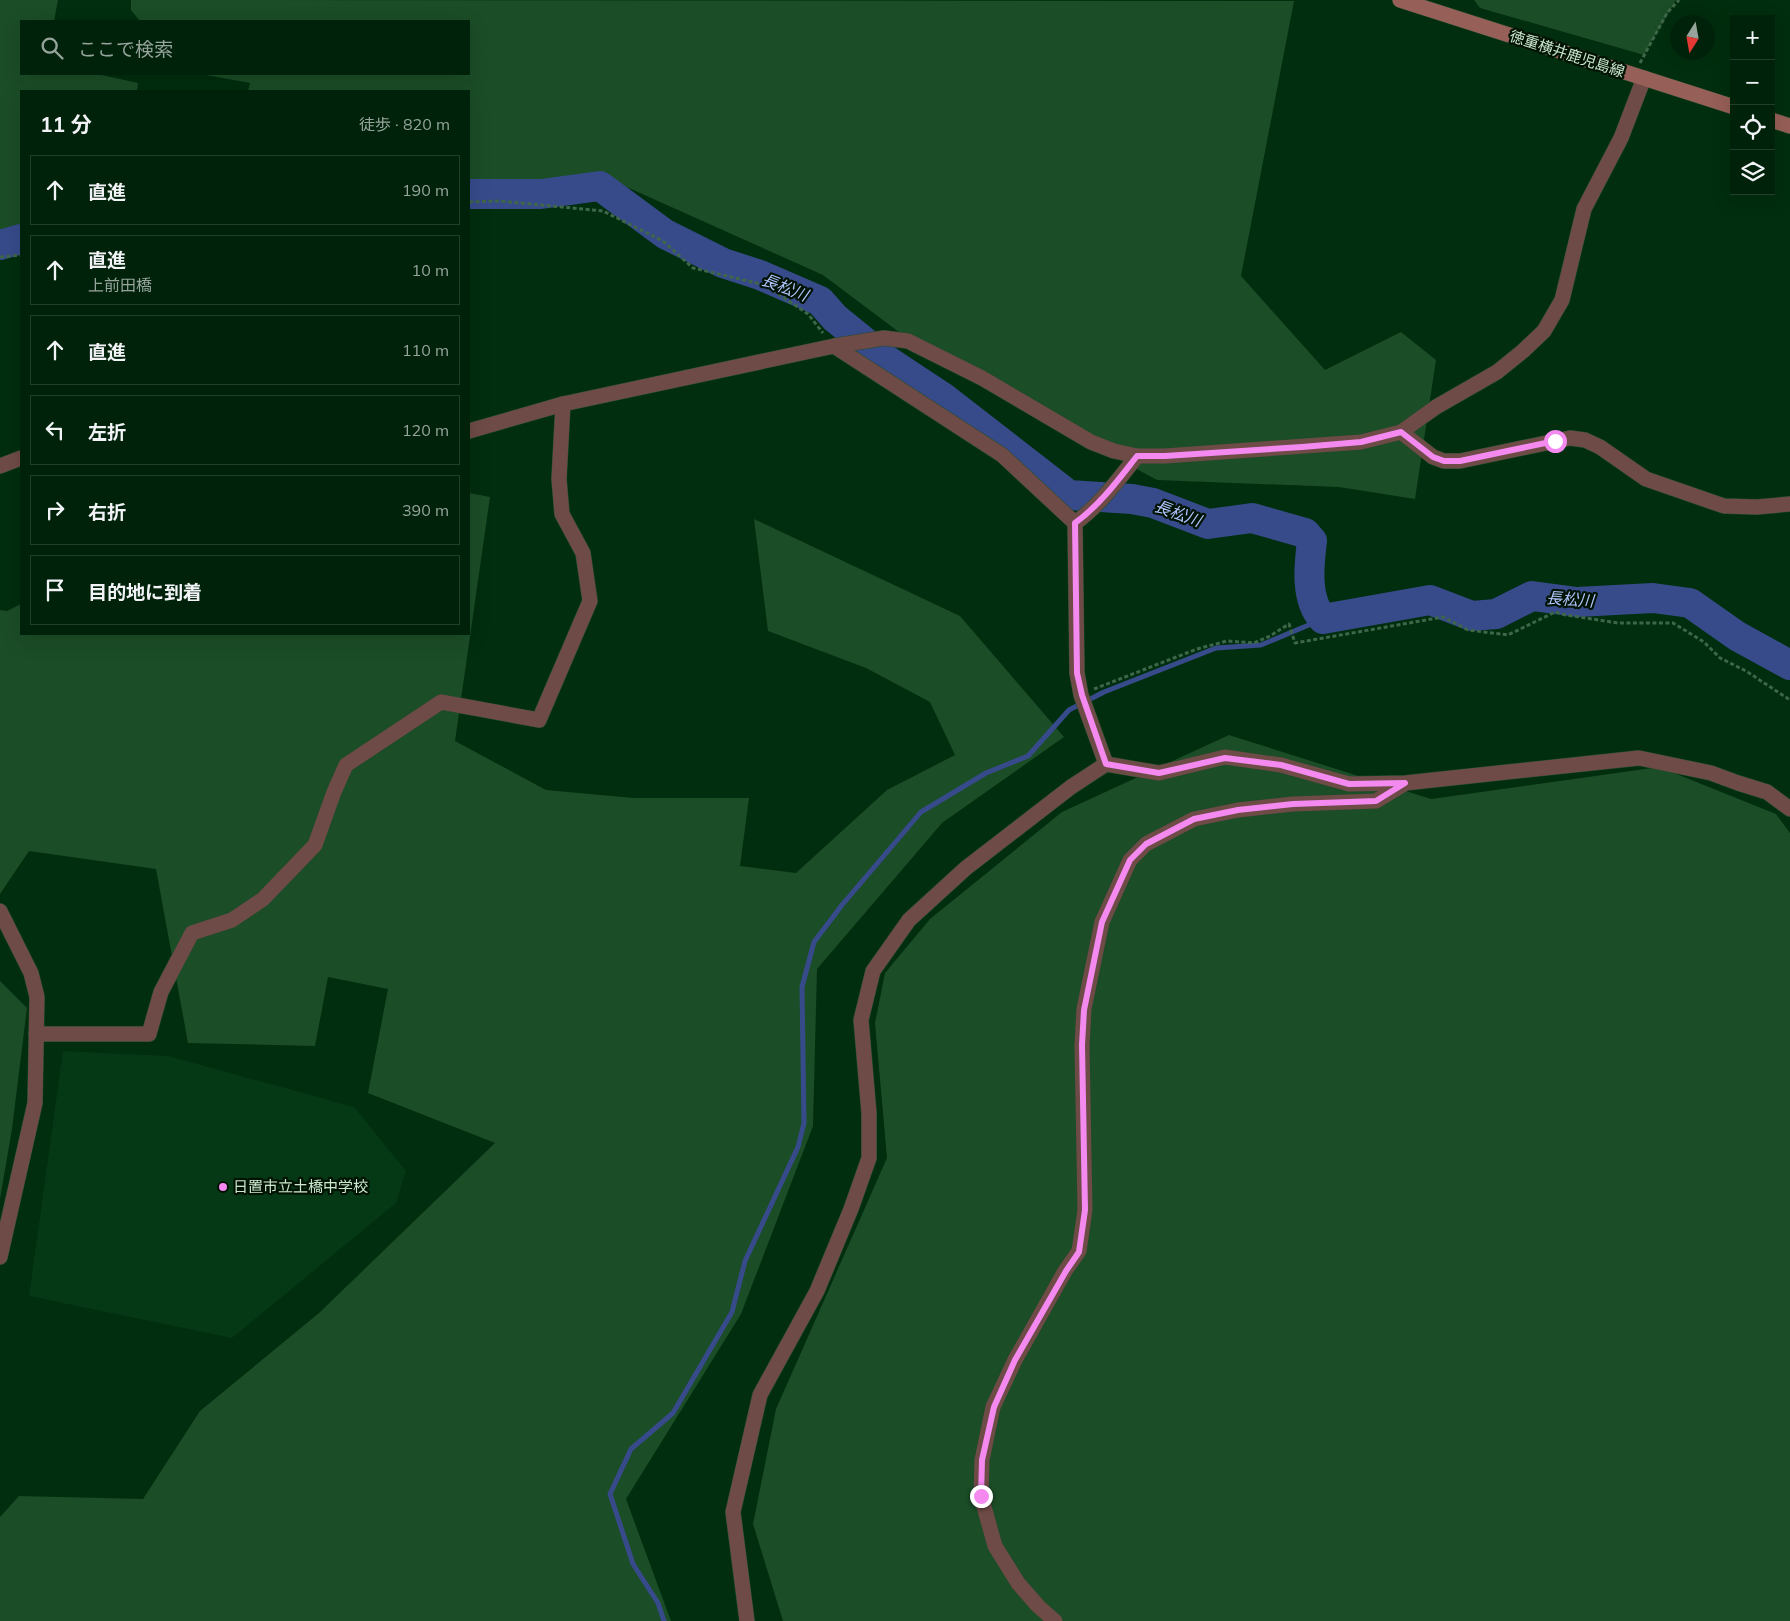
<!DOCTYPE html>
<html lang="ja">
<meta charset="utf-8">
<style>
body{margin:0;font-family:Mulish,"Noto Sans JP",sans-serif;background:#0b2a13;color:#f1f3f6}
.controls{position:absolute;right:15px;top:15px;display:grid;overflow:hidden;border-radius:0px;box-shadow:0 5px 20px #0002}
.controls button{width:45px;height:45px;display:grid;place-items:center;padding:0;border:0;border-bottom:1px solid #233f2b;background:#01220a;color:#f1f3f6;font:25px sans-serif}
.compass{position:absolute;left:1670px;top:15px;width:45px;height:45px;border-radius:50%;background:#01220a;box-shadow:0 5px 20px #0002;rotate:191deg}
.stop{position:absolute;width:15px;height:15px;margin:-11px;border:4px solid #f489f0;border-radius:50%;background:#fff}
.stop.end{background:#f489f0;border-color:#fff;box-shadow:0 1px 5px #0008}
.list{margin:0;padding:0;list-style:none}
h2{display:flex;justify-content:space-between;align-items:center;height:65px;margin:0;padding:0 20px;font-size:21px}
h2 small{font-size:16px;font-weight:400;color:#96a49c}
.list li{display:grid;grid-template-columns:32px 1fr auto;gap:15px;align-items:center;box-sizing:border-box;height:70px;margin:0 10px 10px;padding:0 10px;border:1px solid #233f2b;border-radius:0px}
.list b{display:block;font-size:19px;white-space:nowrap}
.list p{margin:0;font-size:16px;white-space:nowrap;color:#96a49c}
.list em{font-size:16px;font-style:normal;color:#96a49c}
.icon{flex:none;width:28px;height:28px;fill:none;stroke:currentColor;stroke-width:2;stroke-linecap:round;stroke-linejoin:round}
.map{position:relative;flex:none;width:1790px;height:1621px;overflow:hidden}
.search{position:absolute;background:#01220a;box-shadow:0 5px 20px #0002;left:20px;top:20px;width:450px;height:55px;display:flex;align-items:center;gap:12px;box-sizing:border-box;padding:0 18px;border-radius:0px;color:#96a49c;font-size:19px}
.panel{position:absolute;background:#01220a;box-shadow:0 5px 20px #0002;left:20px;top:90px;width:450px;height:545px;border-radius:0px}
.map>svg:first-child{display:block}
.built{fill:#053915}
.green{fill:#1b4d27}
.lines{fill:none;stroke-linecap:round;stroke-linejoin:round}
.stream{stroke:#374b8b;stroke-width:5}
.river{stroke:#374b8b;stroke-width:30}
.minor-casing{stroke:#214c2d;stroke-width:16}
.tertiary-casing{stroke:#214c2d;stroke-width:16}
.secondary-casing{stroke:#214c2d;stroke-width:16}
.path{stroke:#3e6648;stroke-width:3;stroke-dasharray:4 2.5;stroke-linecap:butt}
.minor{stroke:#6e4b46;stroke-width:15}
.tertiary{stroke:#6e4b46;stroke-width:15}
.secondary{stroke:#965f57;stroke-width:15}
.route{stroke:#f489f0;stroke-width:6}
.poi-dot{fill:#f489f0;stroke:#001303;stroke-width:2}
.labels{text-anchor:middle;stroke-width:4.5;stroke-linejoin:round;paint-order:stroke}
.street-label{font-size:15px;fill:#cbe7ce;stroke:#001303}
.poi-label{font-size:15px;fill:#cbe7ce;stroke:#001303;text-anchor:start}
.water-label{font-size:16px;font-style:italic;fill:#afc4fd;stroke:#001303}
</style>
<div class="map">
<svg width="1790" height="1621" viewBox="0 0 1790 1621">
<rect width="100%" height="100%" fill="#012e0e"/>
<!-- built -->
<path class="built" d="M63,1051l105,5 186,51 52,64 -10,32 -164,135 -203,-42z"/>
<!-- green -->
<g class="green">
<path d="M0,0h58l-4,21h-33v53h76l41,9 -1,8h-116v139l-21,3z"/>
<path d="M131,0l1163,1 -53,275 84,94 76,-38 35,28 -21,139 -76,-12 -182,-7 -217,-117 -117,-88 -221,-99 -133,10v-95h-221l2,-8 -49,-9h268v-53h-329l-9,-11z"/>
<path d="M1474,0h202l-32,55 -164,-47z"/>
<path d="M469,493l21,4 -35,244 91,49 88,8h115l-9,68 56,7 91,-83 68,-35 -25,-53 -64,-34 -98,-37 -14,-112 206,97 104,121 -122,86 -125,146 -4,157 -72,188 -115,185 45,122h-671v-104l19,-21 124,3 57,-88 119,-98 176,-170 -127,-50 20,-104 -60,-12 -13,69 -127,-3 -32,-174 -127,-18 -29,43v-284l7,1 14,-7v30h247l8,1v-1h193z"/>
<path d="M1229,735l202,64 228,-32 117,47 14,19v788h-1007l-30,-97 23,-115 111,-251 -12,-135 10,-50 45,-54 132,-107z"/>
<path d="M0,981l27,27 -15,121 -12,70z"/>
</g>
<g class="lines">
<!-- stream -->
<path class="stream" d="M664,1621l-6,-18 -25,-39 -23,-70 21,-45 42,-36 59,-101 13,-51 53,-114 6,-24 -2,-136 12,-45 28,-37 79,-93 65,-39 42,-17 41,-46 35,-18 112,-44 45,-3 62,-26"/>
<!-- river -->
<g class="river">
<path d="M469,194h72l59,-8 65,48 58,29 37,12 60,26 15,17 53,43 56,37 125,97 63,4 21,4 55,21 44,-6 53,15 7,8c-3,24 -7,59 11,78l107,-19 42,16 24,-2 36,-18 45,6 76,-4 37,5 47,33 53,29"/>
<path d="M0,245l21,-6"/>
</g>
<!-- minor casing -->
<g class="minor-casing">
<g id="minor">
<path d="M834,346l168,109 73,68"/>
<path d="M1401,432l32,25 11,4h16l110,-23 15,2 15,7 46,32 78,27 33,1 33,-3"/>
<path d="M1106,764l-25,-69 -4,-22 -2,-150c25,-18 43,-43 62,-67"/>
<path d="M0,911l31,62 6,24 -2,106 -35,154"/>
<path d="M36,1034h113l12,-42 31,-59 40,-13 31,-21 52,-54 19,-53 12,-27 95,-63 98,18 51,-119 -7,-48 -21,-39 -3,-35 4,-75"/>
<path d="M747,1621l-14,-109 27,-117 57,-104 34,-82 18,-51v-45l-8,-93 12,-49 36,-51 57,-52 105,-81 35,-23 53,9 66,-16 56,8 68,19 56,-1 234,-25 72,15 27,10 29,9 23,17"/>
<path d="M1055,1621l-17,-15 -20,-23 -23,-37 -14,-50 1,-36 11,-53 22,-47 50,-89 14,-20 6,-41 -3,-165 2,-36 18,-87 28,-62 16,-16 48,-25 44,-9 55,-6 83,-3 28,-17"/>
</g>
</g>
<!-- tertiary casing -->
<g class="tertiary-casing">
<g id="tertiary">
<path d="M469,431l94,-27 271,-58 50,-8 24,3 74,37 109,64 23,9 23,5h28l196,-14 40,-10 35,-25 61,-35 26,-21 21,-20 18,-31 22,-91 37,-71 23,-60"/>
<path d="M0,466l21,-8"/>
</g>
</g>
<!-- secondary casing -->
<g class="secondary-casing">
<g id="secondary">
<path d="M1400,0l334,107"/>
<path d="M1771,120l19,6"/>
</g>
</g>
<!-- path -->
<g class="path">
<path d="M1640,63l27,-50 12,-13"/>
<path d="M469,202l30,-1 104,10 60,30 30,27 72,17 43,29 15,19"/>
<path d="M0,257l21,-2"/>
<path d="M1094,689l103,-40 30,-8 27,2 16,-7 19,-12 6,19 148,-26 25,13 40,5 47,-23 11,3 52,8h55l31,19 16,16 26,13 44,29"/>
</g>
<!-- minor -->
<use href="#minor" class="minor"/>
<!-- tertiary -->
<use href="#tertiary" class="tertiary"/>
<!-- secondary -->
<use href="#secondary" class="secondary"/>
</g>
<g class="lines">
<!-- route -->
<path class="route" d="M981,1496l1,-36 12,-53 21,-47 51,-89 13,-19 6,-42 -3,-165 2,-35 18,-88 28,-62 16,-16 48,-25 44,-9 55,-6 83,-3 29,-18 -56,1 -68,-19 -56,-7 -66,15 -53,-9 -24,-69 -5,-22 -2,-150c25,-18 43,-43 62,-67h28l137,-9 59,-5 40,-10 32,25 11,4h16l95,-20"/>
</g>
<!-- markers -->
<circle class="poi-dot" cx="223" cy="1187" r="5"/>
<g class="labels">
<!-- street labels -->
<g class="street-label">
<text transform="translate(1567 54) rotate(18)" y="5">徳重横井鹿児島線</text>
</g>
<!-- poi labels -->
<g class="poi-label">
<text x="233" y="1192">日置市立土橋中学校</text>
</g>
<!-- water labels -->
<g class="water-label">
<text transform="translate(785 287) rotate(21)" y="6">長松川</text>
<text transform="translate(1178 513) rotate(20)" y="6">長松川</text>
<text transform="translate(1570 599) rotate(4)" y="6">長松川</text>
</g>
</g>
</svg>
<div class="controls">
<button>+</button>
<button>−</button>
<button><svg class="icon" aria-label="locate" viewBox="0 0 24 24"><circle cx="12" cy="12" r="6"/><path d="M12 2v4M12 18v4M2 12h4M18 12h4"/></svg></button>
<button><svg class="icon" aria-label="layers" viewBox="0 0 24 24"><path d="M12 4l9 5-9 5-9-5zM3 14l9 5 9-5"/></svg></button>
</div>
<svg class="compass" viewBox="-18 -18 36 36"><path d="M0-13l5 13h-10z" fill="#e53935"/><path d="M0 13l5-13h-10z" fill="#96a49c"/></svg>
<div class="stop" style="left:1555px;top:441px"></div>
<div class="stop end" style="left:981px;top:1496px"></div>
<div class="search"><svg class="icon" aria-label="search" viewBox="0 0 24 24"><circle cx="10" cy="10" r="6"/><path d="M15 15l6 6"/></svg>ここで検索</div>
<section class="panel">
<h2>11 分<small>徒歩 · 820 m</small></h2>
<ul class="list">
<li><svg class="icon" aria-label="ahead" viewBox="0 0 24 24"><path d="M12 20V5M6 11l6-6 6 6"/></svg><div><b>直進</b></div><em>190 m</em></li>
<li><svg class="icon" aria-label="ahead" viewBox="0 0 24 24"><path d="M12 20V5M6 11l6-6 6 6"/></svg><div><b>直進</b><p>上前田橋</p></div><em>10 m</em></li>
<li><svg class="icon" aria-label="ahead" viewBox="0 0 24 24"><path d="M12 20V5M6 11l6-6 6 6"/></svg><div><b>直進</b></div><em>110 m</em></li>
<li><svg class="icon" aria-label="left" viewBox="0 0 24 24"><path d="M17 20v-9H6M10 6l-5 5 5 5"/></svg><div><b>左折</b></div><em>120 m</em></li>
<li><svg class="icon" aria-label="right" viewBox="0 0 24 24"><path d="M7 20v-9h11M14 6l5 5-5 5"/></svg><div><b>右折</b></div><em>390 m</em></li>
<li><svg class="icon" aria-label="arrive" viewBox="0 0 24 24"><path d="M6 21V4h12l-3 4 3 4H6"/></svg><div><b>目的地に到着</b></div></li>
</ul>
</section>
</div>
